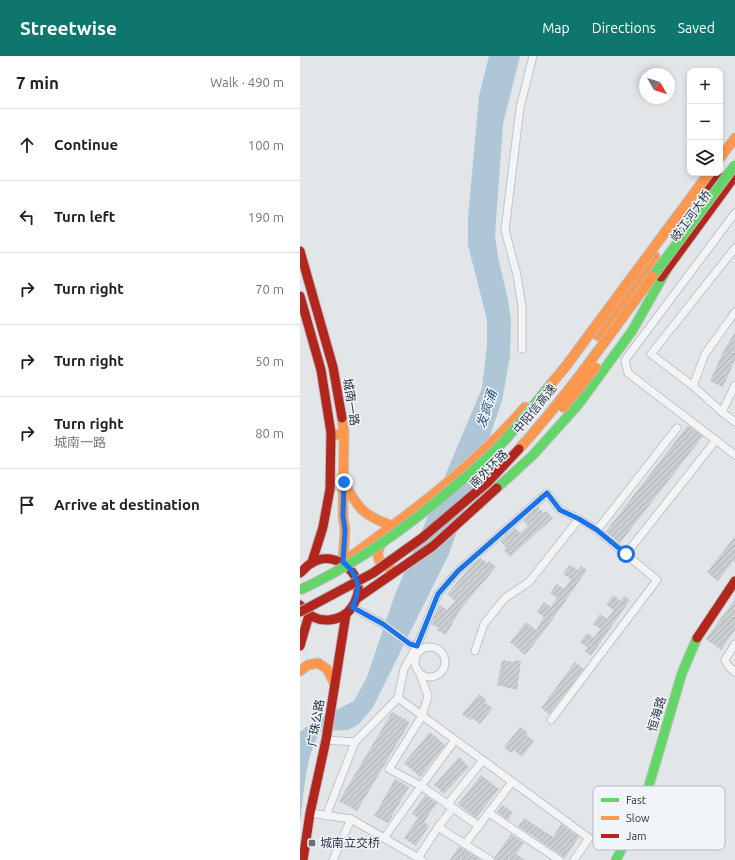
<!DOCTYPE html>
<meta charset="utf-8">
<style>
body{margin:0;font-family:Ubuntu,"Noto Sans SC",sans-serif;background:#f6f6f6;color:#202124}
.controls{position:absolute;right:12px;top:12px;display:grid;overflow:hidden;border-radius:8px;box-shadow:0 2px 6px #0003}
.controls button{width:36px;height:36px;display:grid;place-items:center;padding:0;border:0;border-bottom:1px solid #e0e0e0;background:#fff;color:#202124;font:20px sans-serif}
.compass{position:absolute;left:339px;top:12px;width:36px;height:36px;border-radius:50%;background:#fff;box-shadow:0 2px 6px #0003;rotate:129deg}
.stop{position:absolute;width:12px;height:12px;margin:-9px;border:3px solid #1a73e8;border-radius:50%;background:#fff}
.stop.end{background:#1a73e8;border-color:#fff;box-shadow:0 1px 4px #0008}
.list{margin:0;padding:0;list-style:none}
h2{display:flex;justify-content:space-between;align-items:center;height:52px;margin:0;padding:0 16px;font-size:17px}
h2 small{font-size:13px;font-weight:400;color:#757577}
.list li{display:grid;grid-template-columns:26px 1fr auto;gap:12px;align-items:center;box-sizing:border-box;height:72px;padding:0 16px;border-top:1px solid #e0e0e0}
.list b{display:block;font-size:15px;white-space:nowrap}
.list p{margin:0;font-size:13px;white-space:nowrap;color:#757577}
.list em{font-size:13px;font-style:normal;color:#757577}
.icon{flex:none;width:22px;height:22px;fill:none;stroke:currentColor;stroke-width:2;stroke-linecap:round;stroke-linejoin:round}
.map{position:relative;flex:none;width:435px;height:804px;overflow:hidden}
header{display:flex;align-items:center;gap:24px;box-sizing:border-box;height:56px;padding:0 20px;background:#0f766e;color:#fff}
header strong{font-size:19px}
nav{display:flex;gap:22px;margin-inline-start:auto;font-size:14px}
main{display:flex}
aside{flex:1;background:#fff}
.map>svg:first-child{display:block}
.water{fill:#aec6d6}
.building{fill:url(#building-hatch)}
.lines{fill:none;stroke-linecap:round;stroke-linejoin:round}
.street-casing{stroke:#c1c4c7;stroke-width:9}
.fast-casing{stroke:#c1c4c7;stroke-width:11}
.slow-casing{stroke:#c1c4c7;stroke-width:11}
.jam-casing{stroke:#c1c4c7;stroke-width:11}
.street{stroke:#f3f4f5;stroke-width:7}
.fast{stroke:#63d668;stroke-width:9}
.slow{stroke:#ff974d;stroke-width:9}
.jam{stroke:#b3261e;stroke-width:9}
.fast-bridge-casing{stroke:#b5b9be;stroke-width:11;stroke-linecap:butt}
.slow-bridge-casing{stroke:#b5b9be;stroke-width:11;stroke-linecap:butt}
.jam-bridge-casing{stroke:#b5b9be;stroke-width:11;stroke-linecap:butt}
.fast-bridge{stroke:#63d668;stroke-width:9}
.slow-bridge{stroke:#ff974d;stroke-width:9}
.jam-bridge{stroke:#b3261e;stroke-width:9}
.route{stroke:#1a73e8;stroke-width:5}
.poi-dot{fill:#69737e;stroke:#f1f4f8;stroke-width:1.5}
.labels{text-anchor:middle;stroke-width:3;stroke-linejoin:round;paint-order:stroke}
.street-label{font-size:12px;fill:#273544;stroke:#f1f4f8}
.poi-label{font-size:12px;fill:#273544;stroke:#f1f4f8;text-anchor:start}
.water-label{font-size:13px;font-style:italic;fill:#2d597c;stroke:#f1f4f8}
.key{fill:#f1f4f8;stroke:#b4bbc2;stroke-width:1}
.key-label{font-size:11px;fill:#273544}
</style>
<header>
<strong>Streetwise</strong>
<nav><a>Map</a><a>Directions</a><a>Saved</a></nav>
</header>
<main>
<aside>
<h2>7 min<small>Walk · 490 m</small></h2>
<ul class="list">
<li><svg class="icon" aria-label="ahead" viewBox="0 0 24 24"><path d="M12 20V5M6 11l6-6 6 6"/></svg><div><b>Continue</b></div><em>100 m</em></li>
<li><svg class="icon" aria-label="left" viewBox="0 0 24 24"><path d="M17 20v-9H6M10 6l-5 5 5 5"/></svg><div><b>Turn left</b></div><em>190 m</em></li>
<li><svg class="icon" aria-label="right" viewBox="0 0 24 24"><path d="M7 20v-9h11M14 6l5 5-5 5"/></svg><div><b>Turn right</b></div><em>70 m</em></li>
<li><svg class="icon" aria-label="right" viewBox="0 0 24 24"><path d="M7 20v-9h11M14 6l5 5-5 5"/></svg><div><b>Turn right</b></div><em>50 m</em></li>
<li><svg class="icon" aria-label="right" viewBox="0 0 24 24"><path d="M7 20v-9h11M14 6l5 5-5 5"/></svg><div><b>Turn right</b><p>城南一路</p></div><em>80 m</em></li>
<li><svg class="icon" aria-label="arrive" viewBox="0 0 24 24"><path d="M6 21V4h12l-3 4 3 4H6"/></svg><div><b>Arrive at destination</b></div></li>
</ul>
</aside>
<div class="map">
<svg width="435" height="804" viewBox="0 0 435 804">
<defs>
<pattern id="building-hatch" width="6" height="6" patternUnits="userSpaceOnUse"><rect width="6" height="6" fill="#cbced1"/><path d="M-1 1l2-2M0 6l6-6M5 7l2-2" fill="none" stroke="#aeb2b5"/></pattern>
</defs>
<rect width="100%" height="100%" fill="#e3e6e9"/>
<!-- water -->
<path class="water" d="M189,0h31l-17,68 -8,111 3,22 10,43 3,20 -1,36 -8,45 -53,153 -77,155 -14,16 -10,5 -27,1c-16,24 -17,63 -21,92v-91l15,-12 39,-19 13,-24 27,-80 88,-209 5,-43v-25l-19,-75v-27l11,-122z"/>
<!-- building -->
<g class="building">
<path d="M435,276v28l-12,27 -13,-6 13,-29z"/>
<path d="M388,369l15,11 -83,107 -14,-12z"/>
<path d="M238,451l6,6 2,-2 7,7 -43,39 -6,-7 2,-2 -6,-7 15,-13 5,5 8,-7 -5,-6z"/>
<path d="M435,480v27l-2,-2 -15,20 -11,-9z"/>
<path d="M180,502l7,5 2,-2 7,6 -36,43 -14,25 -9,-5 2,-2 -8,-4 6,-14 3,-5 7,5 8,-9 -8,-7 23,-27z"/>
<path d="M270,509l8,5 3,-4 6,4 -42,60 -20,25 -15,-13 16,-20 10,8 8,-13 -7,-5 7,-10 7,5 6,-9 -7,-5 7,-9 7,5 7,-10 -8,-5z"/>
<path d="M313,539l8,6 3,-5 6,4 -39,56 -6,-5 2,-4 -7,-5 7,-9 7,5 6,-9 -7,-5 7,-10 7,5 7,-9 -8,-5z"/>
<path d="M435,543v31l-14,20 -15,-11z"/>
<path d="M202,604l12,2v-2l7,1 -4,29 -20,-5z"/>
<path d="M275,606l9,7 -35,45 -8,-6z"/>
<path d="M179,638l7,6 -2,2 9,6 -13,16 -8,-6 -2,2 -8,-6z"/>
<path d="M92,656l18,10 -53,89 -18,-10z"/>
<path d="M220,671l8,6 -2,2 8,6 -12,16 -8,-7 -3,3 -7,-6z"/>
<path d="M130,676l15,13 -25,32 -16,-14z"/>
<path d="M159,701l10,10 -25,27 -10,-9z"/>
<path d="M181,719l18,14 -23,29 -18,-14z"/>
<path d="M95,723l14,8 -21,36 -14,-7z"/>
<path d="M125,739l12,8 -13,19 5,4 -13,20 -12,-8 14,-20 -6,-4z"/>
<path d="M202,749l11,7 -5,8 -11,-8z"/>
<path d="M224,762l29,19 8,-13 18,13 -15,22 -2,-3 -44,-30z"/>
<path d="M211,778l13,9 -8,11 9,6h-30l-1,-2z"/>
<path d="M159,790l3,2 19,12h-31z"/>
</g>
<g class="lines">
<!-- street casing -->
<g class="street-casing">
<g id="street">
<path d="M435,157l-110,147 3,13 107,82"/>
<path d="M435,192l-84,106 42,32 29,26 13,10"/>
<path d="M222,293v-42l-5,-32 -12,-45 15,-122 13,-52"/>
<path d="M393,330l12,-32 30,-42"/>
<path d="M422,356l13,-27"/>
<path d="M297,474l80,-102"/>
<path d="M326,498l90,-114"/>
<path d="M52,551l31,17 27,20 10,4"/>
<path d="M435,588l-10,16 3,6 7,6"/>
<circle cx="130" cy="606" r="15"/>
<path d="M175,595l9,-27 21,-26 24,-16 50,-63"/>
<path d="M98,642l191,140 -15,22"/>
<path d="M26,684l29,2"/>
<path d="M155,684l-34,46 32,22 -15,19 27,17 47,-62"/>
<path d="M147,749l36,-45"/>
<path d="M153,752l26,18"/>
<path d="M10,757l41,6 71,41"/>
<path d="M189,757l70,47"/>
<path d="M26,760l29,-74 43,-44 6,-29 13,-23 21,-52 20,-23 89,-78 13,17 19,9 18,11 60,50 -106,140"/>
<path d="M84,782l37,-52 -32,-17 33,-53 6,-20 -8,-22"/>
<path d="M165,788l25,16"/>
<path d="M118,802l20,-31"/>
<path d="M33,804l18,-41"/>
</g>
</g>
<!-- fast casing -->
<g class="fast-casing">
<g id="fast">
<path d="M197,432l36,-33 45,-50 54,-74 34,-60"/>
<path d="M316,804l27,-54 39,-133 15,-35"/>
</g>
</g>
<!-- slow casing -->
<g class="slow-casing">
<g id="slow">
<path d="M420,102l15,-20"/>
<path d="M298,280l57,-80"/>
<path d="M42,362l2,14 -1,84 2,14 -2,32"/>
<path d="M31,377l6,2 7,-3"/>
<path d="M44,426c14,27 20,34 49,44 -11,15 -27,34 -1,43"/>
<path d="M43,506c66,-48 128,-93 182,-155"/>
<path d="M0,615l8,-6 10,-2 9,6 8,16"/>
</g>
</g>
<!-- jam casing -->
<g class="jam-casing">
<g id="jam">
<path d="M404,135l13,-18"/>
<path d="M0,195l33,116 9,51"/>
<path d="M361,221l74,-101"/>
<path d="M0,240l21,74 10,63 -1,56 -7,38 -11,35"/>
<path d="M0,517c4,-3 7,-8 12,-10 18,-12 44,3 46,24 1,7 -2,14 -6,20 -5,8 -14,12 -23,13 -13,1 -22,-5 -29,-15"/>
<path d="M56,543l77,-53 64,-58"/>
<path d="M397,582l38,-57"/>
<path d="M0,590l9,-31"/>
<path d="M3,804l7,-47 16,-73 20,-126"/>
</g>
</g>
<!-- street -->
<use href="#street" class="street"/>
<!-- fast -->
<use href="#fast" class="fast"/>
<!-- slow -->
<use href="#slow" class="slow"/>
<!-- jam -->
<use href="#jam" class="jam"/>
<!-- fast-bridge casing -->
<g class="fast-bridge-casing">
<g id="fast-bridge">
<path d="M353,220l82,-111"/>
<path d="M0,534c58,-27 108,-63 156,-105 17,-14 34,-29 49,-45 16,-18 31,-38 46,-56"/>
</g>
</g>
<!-- slow-bridge casing -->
<g class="slow-bridge-casing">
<g id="slow-bridge">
<path d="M251,328l15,-18 143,-193"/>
<path d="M263,352l33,-41"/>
<path d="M219,393c49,-54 91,-115 134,-173"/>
</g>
</g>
<!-- jam-bridge casing -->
<g class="jam-bridge-casing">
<path id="jam-bridge" d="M0,556l73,-39 49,-35 66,-56 31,-33"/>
</g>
<!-- fast-bridge -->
<use href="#fast-bridge" class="fast-bridge"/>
<!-- slow-bridge -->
<use href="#slow-bridge" class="slow-bridge"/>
<!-- jam-bridge -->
<use href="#jam-bridge" class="jam-bridge"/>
</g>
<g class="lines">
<!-- route -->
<path class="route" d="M44,426l-1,34 2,14 -2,32c16,13 19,27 9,45l31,17 27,20 7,2 21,-52 20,-23 89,-78 13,17 19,9 18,11 29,24"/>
</g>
<!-- markers -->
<rect class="poi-dot" x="8" y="783" width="8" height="8" rx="2"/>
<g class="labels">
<!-- street labels -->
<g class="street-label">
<text transform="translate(391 160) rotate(-54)" y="4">岐江河大桥</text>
<text transform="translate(51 346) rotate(81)" y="4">城南一路</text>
<text transform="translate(235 353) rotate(-51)" y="4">中阳信高速</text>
<text transform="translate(189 413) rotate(-45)" y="4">南外环路</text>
<text transform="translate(357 658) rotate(-73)" y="4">恒海路</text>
<text transform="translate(16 667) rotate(-80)" y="4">广珠公路</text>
</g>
<!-- poi labels -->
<g class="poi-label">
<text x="20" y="791">城南立交桥</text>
</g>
<!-- water labels -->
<g class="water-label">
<text transform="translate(186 353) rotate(-72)" y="5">发疯涌</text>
</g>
</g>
<!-- legend -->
<rect x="293" y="730" width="132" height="64" rx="6" class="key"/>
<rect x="301" y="742" width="18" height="4" fill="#63d668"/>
<rect x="301" y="760" width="18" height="4" fill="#ff974d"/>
<rect x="301" y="778" width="18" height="4" fill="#b3261e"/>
<g class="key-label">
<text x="326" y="748">Fast</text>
<text x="326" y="766">Slow</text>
<text x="326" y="784">Jam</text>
</g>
</svg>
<div class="controls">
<button>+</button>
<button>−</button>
<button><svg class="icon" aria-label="layers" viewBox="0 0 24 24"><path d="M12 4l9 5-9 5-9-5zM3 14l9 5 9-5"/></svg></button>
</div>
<svg class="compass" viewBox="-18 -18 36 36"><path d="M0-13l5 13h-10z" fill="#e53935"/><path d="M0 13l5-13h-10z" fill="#757577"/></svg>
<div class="stop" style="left:326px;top:498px"></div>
<div class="stop end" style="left:44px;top:426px"></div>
</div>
</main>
